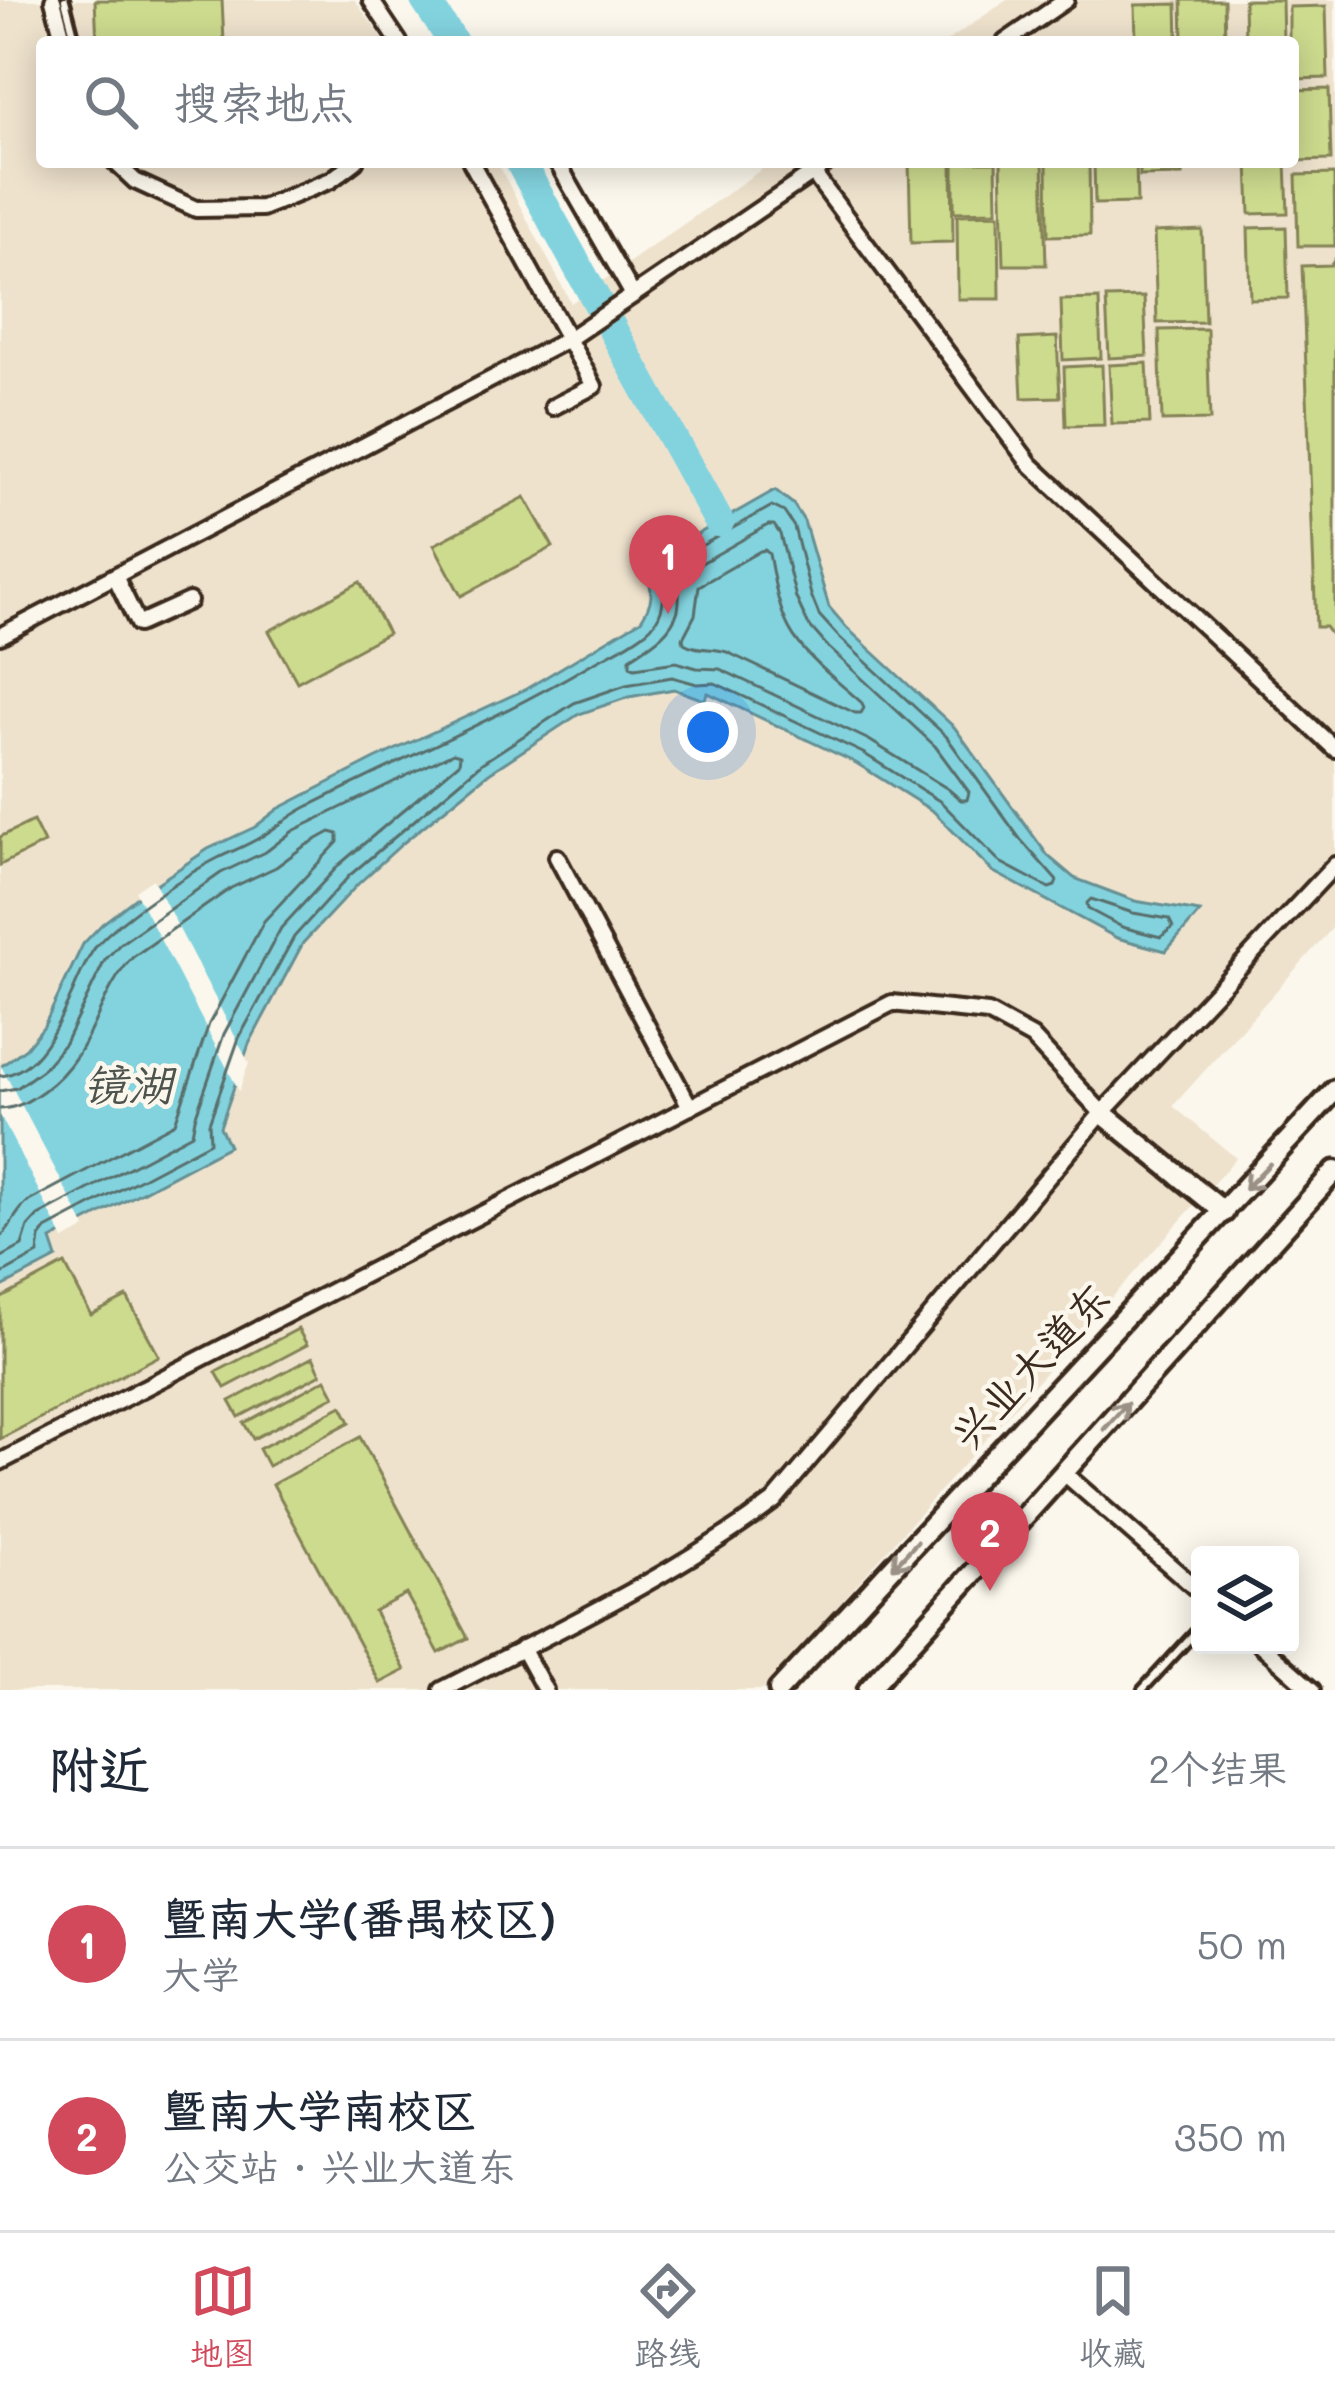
<!DOCTYPE html>
<html lang="zh">
<meta charset="utf-8">
<style>
body{margin:0;font-family:Mali,"LXGW WenKai TC",sans-serif;background:#f2f2f3;color:#1f2937}
.controls{position:absolute;right:36px;bottom:36px;display:grid;overflow:hidden;border-radius:12px;box-shadow:0 6px 30px #0003}
.controls button{width:108px;height:108px;display:grid;place-items:center;padding:0;border:0;border-bottom:3px solid #e0e1e3;background:#fff;color:#1f2937;font:60px sans-serif}
.you{position:absolute;left:708px;top:732px;width:42px;height:42px;margin:-30px;border:9px solid #fff;border-radius:50%;background:#1a73e8;box-shadow:0 0 0 18px #1a73e833}
.badge{display:grid;place-items:center;width:78px;height:78px;border-radius:50%;background:#d1495b;color:#fff;font-size:39px;font-weight:700}
.pin{position:absolute;translate:-50% -99px;filter:drop-shadow(0 3px 6px #0008)}
.pin::after{content:'';position:absolute;top:63px;width:42px;height:36px;background:inherit;clip-path:polygon(0 0,100% 0,50% 100%)}
.list{margin:0;padding:0;list-style:none}
h2{display:flex;justify-content:space-between;align-items:center;height:156px;margin:0;padding:0 48px;font-size:51px}
h2 small{font-size:39px;font-weight:400;color:#747a83}
.list li{display:grid;grid-template-columns:78px 1fr auto;gap:36px;align-items:center;box-sizing:border-box;height:192px;padding:0 48px;border-top:3px solid #e0e1e3}
.list b{display:block;font-size:45px;white-space:nowrap}
.list p{margin:0;font-size:39px;white-space:nowrap;color:#747a83}
.list em{font-size:39px;font-style:normal;color:#747a83}
.icon{flex:none;width:66px;height:66px;fill:none;stroke:currentColor;stroke-width:2;stroke-linecap:round;stroke-linejoin:round}
.map{position:relative;flex:none;width:1335px;height:1690px;overflow:hidden}
.search{position:absolute;background:#fff;box-shadow:0 6px 30px #0003;left:36px;right:36px;top:36px;height:132px;display:flex;align-items:center;gap:30px;box-sizing:border-box;padding:0 42px;border-radius:12px;color:#747a83;font-size:45px}
.sheet{height:540px;background:#fff}
nav{display:flex;justify-content:space-around;align-items:center;box-sizing:border-box;height:168px;border-top:3px solid #e0e1e3;background:#fff;font-size:33px;color:#747a83}
nav a{display:grid;justify-items:center;gap:6px}
nav .on{color:#d1495b}
.map>svg:first-child{display:block}
.built{fill:#eee2cd}
.green{fill:#cddb8f;stroke:#848256;stroke-width:3}
.water{fill:#83d3df;stroke:#668f92;stroke-width:3}
.pier{fill:#fbf7ec}
.lines{fill:none;stroke-linecap:round;stroke-linejoin:round}
.shore{stroke:#586e6b;stroke-width:3}
.river{stroke:#83d3df;stroke-width:30}
.lane-casing{stroke:#3b2a1e;stroke-width:15}
.street-casing{stroke:#3b2a1e;stroke-width:22}
.secondary-casing{stroke:#3b2a1e;stroke-width:27}
.lane{stroke:#fbf7ec;stroke-width:6}
.street{stroke:#fbf7ec;stroke-width:14}
.secondary{stroke:#fbf7ec;stroke-width:18}
.oneway{stroke:#9b9085}
.labels{text-anchor:middle;stroke-width:9;stroke-linejoin:round;paint-order:stroke}
.street-label{font-size:42px;fill:#3b2a1e;stroke:#fbf7ec}
.water-label{font-size:45px;font-style:italic;fill:#4d544e;stroke:#fbf7ec}
</style>
<div class="map">
<svg width="1335" height="1690" viewBox="0 0 1335 1690">
<rect width="100%" height="100%" fill="#fbf7ec"/>
<filter id="ink" filterUnits="userSpaceOnUse"><feTurbulence type="fractalNoise" baseFrequency=".00833" numOctaves="2"/><feDisplacementMap in="SourceGraphic" scale="24" xChannelSelector="R" yChannelSelector="G"/><feConvolveMatrix kernelMatrix="1 2 1 2 8 2 1 2 1" color-interpolation-filters="sRGB"/></filter>
<g filter="url(#ink)">
<!-- built -->
<path class="built" d="M0,0h355l30,42h-343v120h455l74,141 201,-141h521v-120h-347l61,-42h328v925l-162,181 63,52 -473,532h-763z"/>
<!-- green -->
<g class="green">
<path d="M95,0h127l2,42h-127z"/>
<path d="M1182,0h42l1,42h-42z"/>
<path d="M1244,0h38l1,42h-38z"/>
<path d="M1177,4l1,38h-42l-1,-37z"/>
<path d="M1326,6l2,72 -35,1v-37h-4v-35z"/>
<path d="M1329,89l2,71 -38,1v-71z"/>
<path d="M909,162h43l1,80 -42,1z"/>
<path d="M954,162h42l1,49 -43,1z"/>
<path d="M1001,162h42l3,103h-42z"/>
<path d="M1047,162h42l1,73 -42,1z"/>
<path d="M1094,162h42l1,41 -42,1z"/>
<path d="M1140,162h42v13l-42,1z"/>
<path d="M1248,162h38l2,51 -38,1z"/>
<path d="M1334,174l1,72h-37l-2,-71z"/>
<path d="M999,214l1,85h-42l-1,-84z"/>
<path d="M1286,227l2,71 -38,1 -2,-71z"/>
<path d="M1202,230l3,92 -48,1 -3,-91z"/>
<path d="M1335,259v381l-10,-13h-9l-14,-361 29,-1z"/>
<path d="M1144,297l3,59 -38,2 -3,-60z"/>
<path d="M1099,299l2,59 -38,2 -2,-60z"/>
<path d="M1207,329l3,91 -48,1 -3,-91z"/>
<path d="M1057,337l3,60 -38,1 -3,-59z"/>
<path d="M1147,363l3,60 -38,1 -3,-59z"/>
<path d="M1102,365l2,60 -38,1 -2,-59z"/>
<path d="M525,497l28,50 -92,49 -27,-51z"/>
<path d="M360,582l28,51 -91,49 -28,-51z"/>
<path d="M33,821l11,22 -44,22v-28z"/>
<path d="M65,1264l26,51 36,-18 32,59 -159,83v-140z"/>
<path d="M298,1329l9,16 -82,43 -9,-16z"/>
<path d="M313,1357l8,17 -82,43 -9,-16z"/>
<path d="M326,1379l9,17 -82,43 -9,-16z"/>
<path d="M342,1406l8,16 -82,44 -9,-17z"/>
<path d="M360,1437l108,201 -29,15 -33,-59 -32,17 31,59 -25,13 -107,-199z"/>
</g>
<!-- water -->
<path class="water" d="M775,490l18,14 11,17 25,86 17,20 109,101 93,128 26,22 61,23 65,11 -34,39 -49,-13 -125,-67 -58,-59 -78,-49 -148,-70 -4,7 -30,-11 -45,8 -50,17 -90,59 -86,70 -45,41 -55,59 -54,101 -29,83 9,19 -178,94 6,18 -57,30v-221l26,-19 18,-22 39,-82 19,-20 35,-27 71,-48 47,-22 23,-18 97,-50 151,-70 115,-69c11,-17 13,-27 6,-45l23,-25z"/>
<!-- pier -->
<g class="pier">
<path d="M153,879l96,184 -10,28 -104,-200z"/>
<path d="M0,1064l86,164 -22,12 -64,-125z"/>
</g>
<g class="lines">
<!-- shore -->
<g class="shore">
<path d="M768,525h6l6,9 16,64 12,26 20,23 107,99 34,46 -2,8h-6l-13,-11 -79,-49 -149,-71 -23,-1 -21,-6 -41,6 -5,-2v-8c20,-13 41,-24 48,-48 3,-15 -2,-26 8,-38z"/>
<path d="M765,550l4,4c5,25 8,51 20,74 16,30 49,53 73,75l2,5 -3,5h-6l-128,-61c-15,-5 -30,-1 -43,-9l-1,-5 12,-23 4,-29 61,-35z"/>
<path d="M1091,899l42,14 36,6 4,8 -12,10 -39,-10 -34,-18 -1,-6z"/>
<path d="M0,1076c54,-6 69,-91 94,-127 19,-26 94,-76 124,-91 14,-7 28,-12 41,-20 16,-9 29,-21 46,-30 94,-48 193,-89 284,-143 18,-10 48,-24 62,-38 14,-15 14,-33 11,-51l16,-17 94,-53 12,6 10,15 17,68 8,20 19,21 108,100 74,103 37,42 -2,5 -6,2 -49,-26 -59,-60 -78,-49 -148,-70 -18,1 -25,-7 -46,8 -52,18 -92,60 -132,112 -56,62 -55,101 -30,85 1,19 -164,87 -6,8 -2,17 -38,21"/>
<path d="M0,1091l17,-3 25,-18 23,-27 40,-83 15,-16 101,-71 46,-22 26,-20 160,-78 7,2 -1,8 -119,101 -59,64 -57,106 -29,84 -3,16 -154,82 -10,11 -6,19 -22,12"/>
<path d="M0,1109c18,-1 29,-8 43,-18 53,-38 51,-93 90,-134l98,-69 45,-21 27,-20 27,-15 8,2v8l-74,79 -55,103 -34,99 -146,78c-15,11 -18,29 -29,36"/>
</g>
<!-- river -->
<g class="river">
<path d="M425,0l28,42"/>
<path d="M520,162l199,360"/>
</g>
<!-- lane casing -->
<g class="lane-casing">
<g id="lane">
<path d="M65,0l11,42"/>
<path d="M1142,1690l58,-63"/>
</g>
</g>
<!-- street casing -->
<g class="street-casing">
<g id="street">
<path d="M53,0l11,42"/>
<path d="M371,0l28,42"/>
<path d="M1005,42l61,-42"/>
<path d="M115,162l20,19 61,28 66,-1 69,-28 24,-18"/>
<path d="M471,162l123,224 -41,21"/>
<path d="M557,162l76,133"/>
<path d="M813,173l217,291 305,285"/>
<path d="M115,576l23,48 51,-23"/>
<path d="M0,636l570,-298 259,-176"/>
<path d="M557,857l133,250"/>
<path d="M0,1462l892,-459 96,10 44,24 70,76"/>
<path d="M1064,1473l136,119"/>
<path d="M1261,1645l51,45"/>
<path d="M522,1648l23,42"/>
<path d="M442,1690c114,-59 230,-113 332,-189l328,-388 233,-248"/>
</g>
</g>
<!-- secondary casing -->
<g class="secondary-casing">
<g id="secondary">
<path d="M1102,1113l122,99"/>
<path d="M779,1690l556,-600"/>
<path d="M868,1690l467,-519"/>
</g>
</g>
<!-- lane -->
<use href="#lane" class="lane"/>
<!-- street -->
<use href="#street" class="street"/>
<!-- secondary -->
<use href="#secondary" class="secondary"/>
</g>
<!-- one-way arrows -->
<defs><path id="oneway-shaft" d="M-6 0H5M1.5-3L5.5 0L1.5 3" fill="none" stroke-width="1.6" stroke-linecap="round" stroke-linejoin="round" transform="scale(3)"/></defs>
<g class="oneway">
<use href="#oneway-shaft" transform="translate(1257 1177) rotate(134)"/>
<use href="#oneway-shaft" transform="translate(1116 1416) rotate(-48)"/>
<use href="#oneway-shaft" transform="translate(905 1555) rotate(133)"/>
</g>
</g>
<g class="labels">
<!-- street labels -->
<g class="street-label">
<text transform="translate(1031 1366) rotate(-47)" y="15">兴业大道东</text>
</g>
<!-- water labels -->
<g class="water-label">
<text x="128" y="1101">镜湖</text>
</g>
</g>
</svg>
<div class="controls">
<button><svg class="icon" aria-label="layers" viewBox="0 0 24 24"><path d="M12 4l9 5-9 5-9-5zM3 14l9 5 9-5"/></svg></button>
</div>
<div class="you"></div>
<div class="pin badge" style="left:668px;top:614px">1</div>
<div class="pin badge" style="left:990px;top:1591px">2</div>
<div class="search"><svg class="icon" aria-label="search" viewBox="0 0 24 24"><circle cx="10" cy="10" r="6"/><path d="M15 15l6 6"/></svg>搜索地点</div>
</div>
<section class="sheet">
<h2>附近<small>2个结果</small></h2>
<ul class="list">
<li><span class="badge">1</span><div><b>暨南大学(番禺校区)</b><p>大学</p></div><em>50 m</em></li>
<li><span class="badge">2</span><div><b>暨南大学南校区</b><p>公交站 · 兴业大道东</p></div><em>350 m</em></li>
</ul>
</section>
<nav>
<a class="on"><svg class="icon" aria-label="map" viewBox="0 0 24 24"><path d="M3 6l6-2 6 2 6-2v14l-6 2-6-2-6 2zM9 4v14M15 6v14"/></svg>地图</a>
<a><svg class="icon" aria-label="directions" viewBox="0 0 24 24"><path d="M12 3l9 9-9 9-9-9zM9 14v-3h6M13 9l2 2-2 2"/></svg>路线</a>
<a><svg class="icon" aria-label="saved" viewBox="0 0 24 24"><path d="M7 4h10v16l-5-4-5 4z"/></svg>收藏</a>
</nav>
